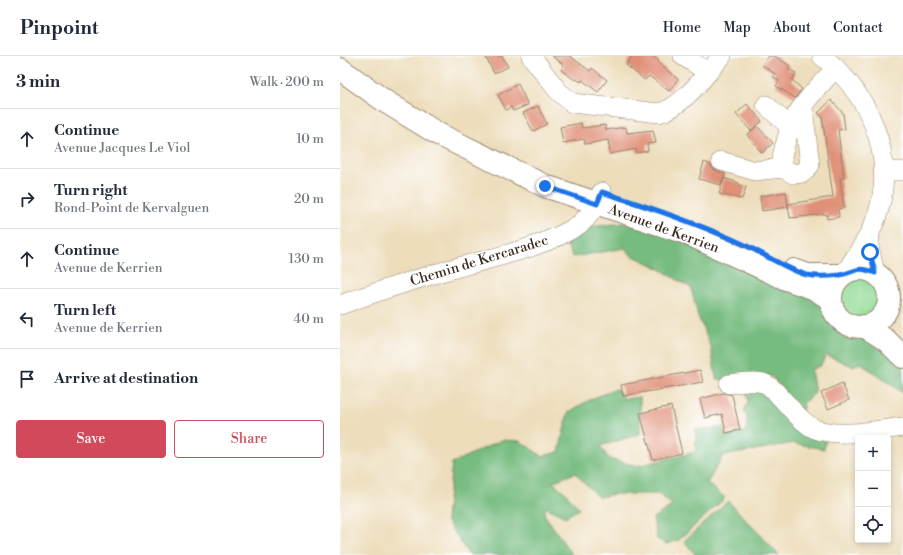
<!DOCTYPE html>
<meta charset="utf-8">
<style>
body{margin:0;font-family:"Libre Bodoni",serif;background:#f6f6f7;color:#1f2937}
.controls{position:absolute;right:12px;bottom:12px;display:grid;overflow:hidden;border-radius:4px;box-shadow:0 2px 6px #0003}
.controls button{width:36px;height:36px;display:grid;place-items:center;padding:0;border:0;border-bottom:1px solid #e0e1e3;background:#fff;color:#1f2937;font:20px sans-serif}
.stop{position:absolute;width:12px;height:12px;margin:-9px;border:3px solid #1a73e8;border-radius:50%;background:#fff}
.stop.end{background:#1a73e8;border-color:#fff;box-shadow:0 1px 4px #0008}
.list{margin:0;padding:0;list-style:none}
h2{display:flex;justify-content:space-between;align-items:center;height:52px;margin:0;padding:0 16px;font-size:17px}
h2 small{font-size:13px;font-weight:400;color:#747a83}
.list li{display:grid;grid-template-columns:26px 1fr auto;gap:12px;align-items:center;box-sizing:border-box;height:60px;padding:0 16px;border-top:1px solid #e0e1e3}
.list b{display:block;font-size:15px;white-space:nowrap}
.list p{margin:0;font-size:13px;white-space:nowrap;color:#747a83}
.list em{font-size:13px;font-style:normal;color:#747a83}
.actions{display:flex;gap:8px;padding:12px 16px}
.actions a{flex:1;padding:9px 0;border:1px solid #d1495b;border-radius:4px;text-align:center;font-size:14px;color:#d1495b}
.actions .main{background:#d1495b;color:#fff}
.icon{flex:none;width:22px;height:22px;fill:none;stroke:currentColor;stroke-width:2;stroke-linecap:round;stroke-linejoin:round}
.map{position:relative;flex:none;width:563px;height:499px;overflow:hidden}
header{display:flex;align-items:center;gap:24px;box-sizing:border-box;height:56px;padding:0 20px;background:#fff;border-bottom:1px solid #e0e1e3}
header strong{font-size:19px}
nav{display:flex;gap:22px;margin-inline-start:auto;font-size:14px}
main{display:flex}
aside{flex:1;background:#fff}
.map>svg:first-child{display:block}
.green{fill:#93db96;stroke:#67825a}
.forest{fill:#76bb7f;stroke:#58724e}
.building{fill:#e09078}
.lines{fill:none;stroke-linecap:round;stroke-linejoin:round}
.minor-casing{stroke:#94846c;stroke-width:20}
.major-casing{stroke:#94846c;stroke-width:24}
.minor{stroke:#fff;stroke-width:19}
.major{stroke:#fff;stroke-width:22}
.route{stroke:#1a73e8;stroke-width:5}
.labels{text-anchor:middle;stroke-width:3;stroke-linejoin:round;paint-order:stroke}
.street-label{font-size:14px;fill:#3b2a1e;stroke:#fff}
</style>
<header>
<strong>Pinpoint</strong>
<nav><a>Home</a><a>Map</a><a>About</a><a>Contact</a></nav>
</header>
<main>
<aside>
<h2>3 min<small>Walk · 200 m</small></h2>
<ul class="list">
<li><svg class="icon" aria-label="ahead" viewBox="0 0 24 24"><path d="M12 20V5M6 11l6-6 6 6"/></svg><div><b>Continue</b><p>Avenue Jacques Le Viol</p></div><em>10 m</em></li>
<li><svg class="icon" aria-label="right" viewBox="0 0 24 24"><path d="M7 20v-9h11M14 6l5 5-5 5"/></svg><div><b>Turn right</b><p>Rond-Point de Kervalguen</p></div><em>20 m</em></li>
<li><svg class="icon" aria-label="ahead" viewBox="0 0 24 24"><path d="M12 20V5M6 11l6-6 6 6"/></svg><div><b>Continue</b><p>Avenue de Kerrien</p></div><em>130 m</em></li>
<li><svg class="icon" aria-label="left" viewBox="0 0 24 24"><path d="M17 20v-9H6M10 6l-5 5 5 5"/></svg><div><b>Turn left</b><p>Avenue de Kerrien</p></div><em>40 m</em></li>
<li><svg class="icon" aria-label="arrive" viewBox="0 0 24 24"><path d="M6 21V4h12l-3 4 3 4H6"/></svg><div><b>Arrive at destination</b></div></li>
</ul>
<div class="actions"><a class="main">Save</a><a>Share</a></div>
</aside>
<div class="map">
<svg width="563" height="499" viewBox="0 0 563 499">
<rect width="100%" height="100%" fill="#fff"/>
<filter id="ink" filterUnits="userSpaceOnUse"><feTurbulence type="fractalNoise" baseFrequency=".025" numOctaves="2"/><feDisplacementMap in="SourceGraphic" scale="8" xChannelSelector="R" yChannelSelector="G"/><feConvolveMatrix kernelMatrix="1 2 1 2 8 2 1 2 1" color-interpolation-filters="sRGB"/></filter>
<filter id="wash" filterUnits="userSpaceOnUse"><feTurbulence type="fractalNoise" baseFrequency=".012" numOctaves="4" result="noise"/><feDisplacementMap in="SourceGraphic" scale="16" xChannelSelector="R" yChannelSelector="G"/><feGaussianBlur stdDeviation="0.9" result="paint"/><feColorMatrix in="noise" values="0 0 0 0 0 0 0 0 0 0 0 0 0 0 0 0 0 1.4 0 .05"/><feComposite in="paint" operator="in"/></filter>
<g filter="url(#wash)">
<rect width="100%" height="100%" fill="#edddbb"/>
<!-- green -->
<circle class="green" cx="521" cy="242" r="21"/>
<!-- forest -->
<g class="forest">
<path d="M283,167h17l169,68 9,13 12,7 8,11 37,18 28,22v31l-43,-30 -7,3 -27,-11 -5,10 -10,5 4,23 -11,9 -2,11 -31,-37 -13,1 68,61 -2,11 -31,-6 -70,13 -16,27 18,15 -46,42 -12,4 -10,-5 -4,-21 20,-13 -15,-11h-42l-18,3 -23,-24 -23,9 13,10 14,17 -14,8 -19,-10 -2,7 28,41h-103l-23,-35 6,-57 50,-23 18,1 22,15 17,-4 9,-39c16,-11 31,-18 49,-24l7,10 16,-2v37l-40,12 9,13 28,7 59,-14 -1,-22 28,-3 3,10 20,-6 1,-13 -3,-7 4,-9 -3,-22 -29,-1 -5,-32 -13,-31 -7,-28 -36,-22 -24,-11 -6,-7 -52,9 -9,-17 26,-13z"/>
<path d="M388,445l51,54h-83l-12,-14z"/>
</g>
<g id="blocks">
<!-- building -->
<g class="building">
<path d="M145,0h17l6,11 -14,6z"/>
<path d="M212,0h18l20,15 2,-3 15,12 -9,12 -16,-12 -1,2 -5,-3 -1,1 -14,-10 3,-5z"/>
<path d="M292,0h20l7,5 -1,2 20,16 -9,12 -20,-15 -4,4 -19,-15z"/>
<path d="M429,0h6l15,10 -2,3 8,4 -4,7 10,9 -7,9 -19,-12 3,-5 -6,-4 2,-3 -13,-9z"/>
<path d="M178,28l10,21 -15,6 -2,-4 -5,3 -8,-15z"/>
<path d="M491,44l12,13 2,16 -7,1 6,48h-4l4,30 -6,1 1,8 -12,2v-5l-37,4 -2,-14 45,-7 -11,-81 -4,-3z"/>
<path d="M407,48l15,17 -11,10 -15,-17z"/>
<path d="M198,50l9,18 -14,7 -10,-18z"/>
<path d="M241,67l1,5 23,-3 1,5 20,-3 1,6 26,-3 3,13 -9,1 1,7 -11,2 -1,-4 -26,5 -2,-14 -23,4 -1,-5 -21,4 -3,-16z"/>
<path d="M417,70l16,17 -11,10 -15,-18z"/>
<path d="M364,106l7,3 2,4 12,5 -4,11 -22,-6z"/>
<path d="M384,122l15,5v2l7,2 -4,12 -23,-5z"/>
<path d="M446,136l2,15 -26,4 -2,-15z"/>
<path d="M360,314l3,12 -80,14 -2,-11z"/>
<path d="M502,327l7,17 -21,9 -7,-16z"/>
<path d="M383,337l9,2 8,35 -14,3 -4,-19 -17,4 -5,-19z"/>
<path d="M331,350l11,47 -29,7 -13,-47z"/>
</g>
</g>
</g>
<g filter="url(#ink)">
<use href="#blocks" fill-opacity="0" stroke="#94846c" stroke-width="1"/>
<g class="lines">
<!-- minor casing -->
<g class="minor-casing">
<g id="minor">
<path d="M191,0l27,35 14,12 87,10c23,-5 48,-40 63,-57"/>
<path d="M343,0l25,16"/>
<path d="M482,0c47,38 74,98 56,157 -7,22 -21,41 -33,60"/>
<path d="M426,49l24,22"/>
<path d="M463,52l7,57 -7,8 -10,1 -10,-6 -1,-12 8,-29c8,-20 31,-43 46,-59"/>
<path d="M381,105l34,10 28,-3"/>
<path d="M543,115h20"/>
<path d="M530,177l-1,14 6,26"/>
<path d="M0,249c33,-12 67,-23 101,-33 43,-13 103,-23 139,-48 11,-9 16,-19 22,-32"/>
<path d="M389,328c11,-1 23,-4 34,-1 13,3 32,37 52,46 23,9 63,1 88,-2"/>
</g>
</g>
<!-- major casing -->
<g class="major-casing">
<g id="major">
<path d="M0,13l46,33 54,33 105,51 141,47 100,46 27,9 18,11"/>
<circle cx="520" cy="242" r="29"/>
<path d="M454,214l14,5h34"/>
<path d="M524,270l22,14 17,17"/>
</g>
</g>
<!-- minor -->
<use href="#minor" class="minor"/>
<!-- major -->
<use href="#major" class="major"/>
</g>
</g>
<g class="lines" filter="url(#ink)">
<!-- route -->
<path class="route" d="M205,130l52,18 5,-12c47,15 94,31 139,51 20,9 46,27 66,32 10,2 24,1 33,0 16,-3 16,-10 35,-2l-5,-21"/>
</g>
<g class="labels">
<!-- street labels -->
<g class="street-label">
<text transform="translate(324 172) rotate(20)" y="5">Avenue de Kerrien</text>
<text transform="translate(139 204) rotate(-17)" y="5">Chemin de Kercaradec</text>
</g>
</g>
</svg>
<div class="controls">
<button>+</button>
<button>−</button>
<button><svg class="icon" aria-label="locate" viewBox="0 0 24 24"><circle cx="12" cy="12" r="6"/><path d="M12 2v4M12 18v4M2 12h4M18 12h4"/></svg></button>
</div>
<div class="stop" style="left:530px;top:196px"></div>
<div class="stop end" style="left:205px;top:130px"></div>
</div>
</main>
